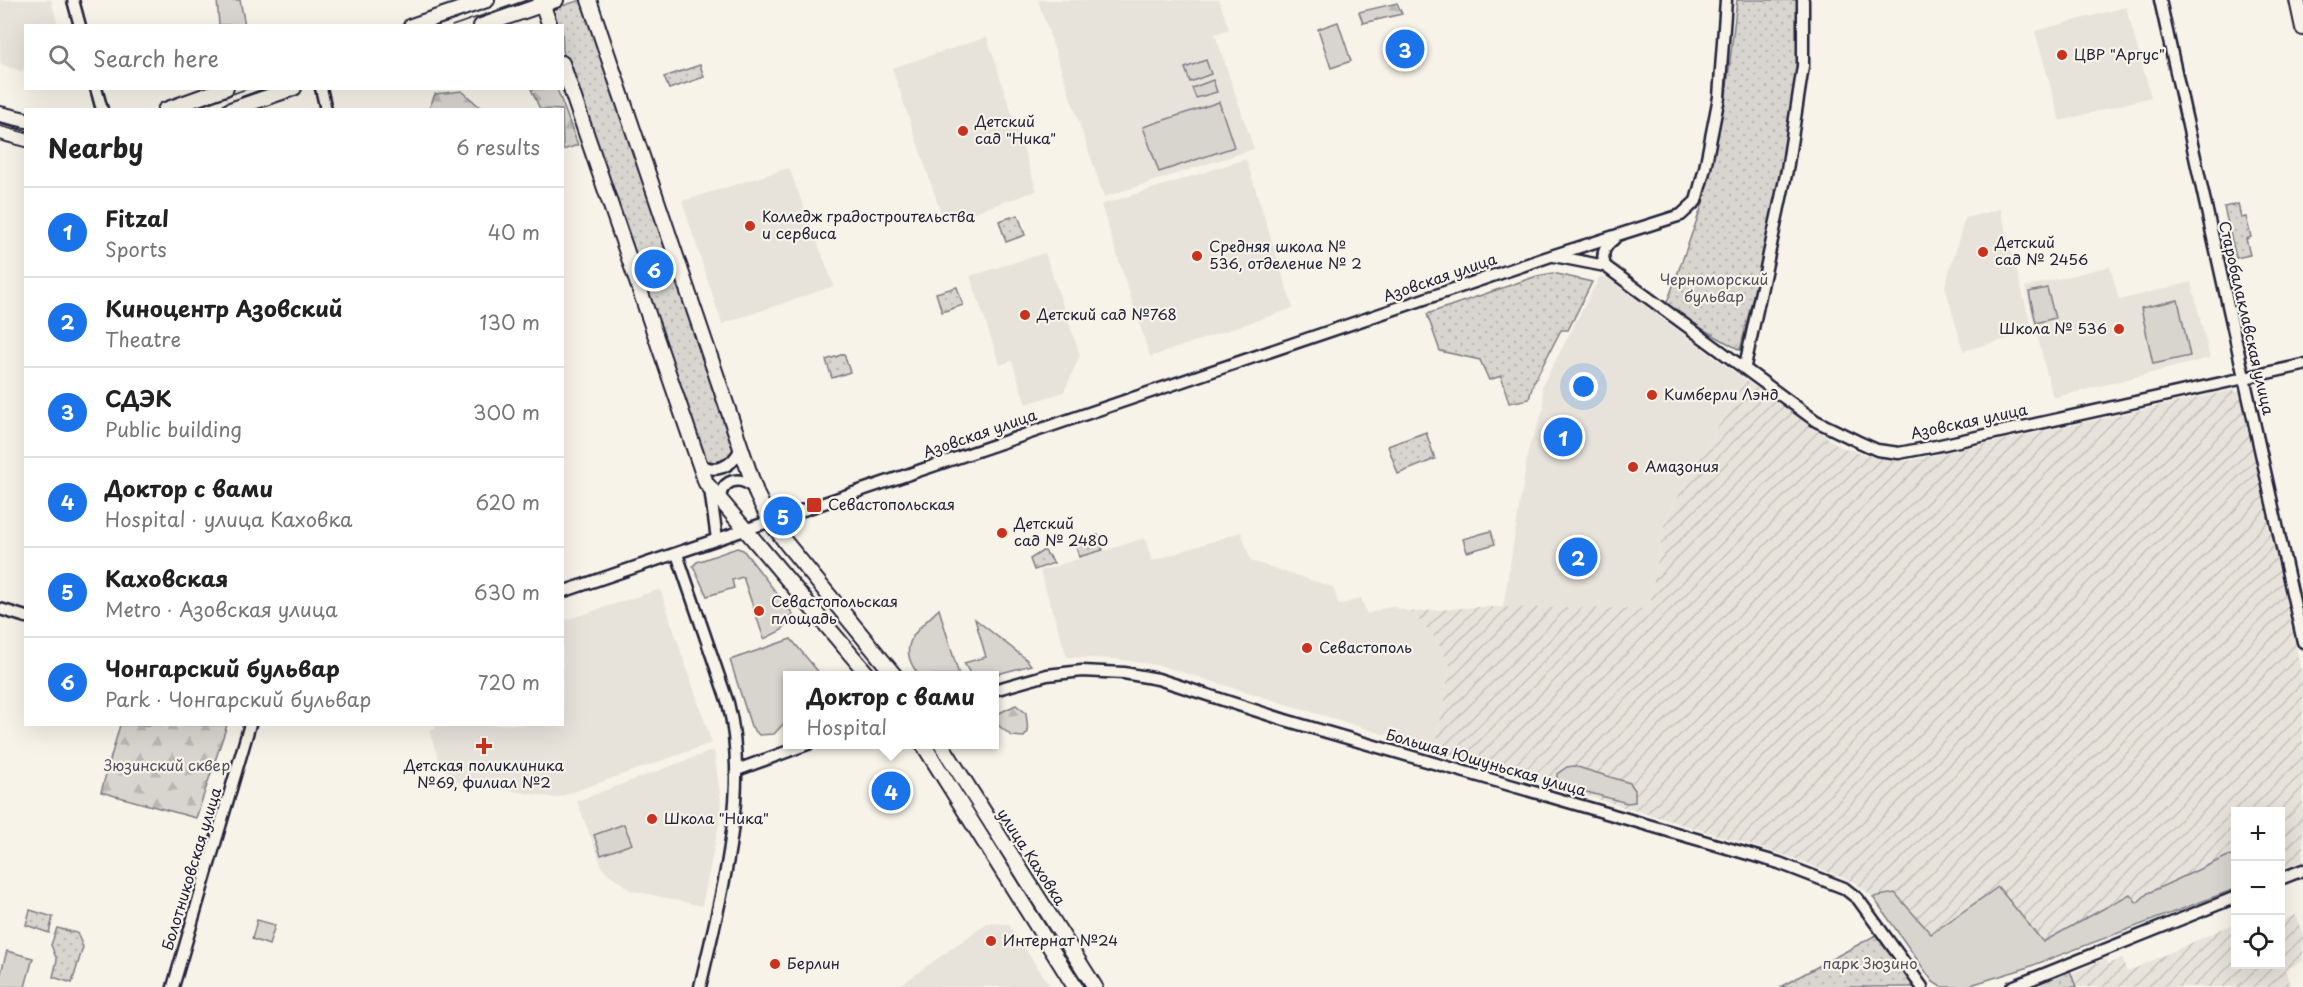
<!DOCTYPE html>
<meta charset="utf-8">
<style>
body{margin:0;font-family:"Playpen Sans",sans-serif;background:#f2f2f2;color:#222}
.controls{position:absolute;right:18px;bottom:18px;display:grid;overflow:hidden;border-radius:0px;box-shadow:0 6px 24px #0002}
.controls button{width:54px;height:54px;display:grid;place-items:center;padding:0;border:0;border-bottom:2px solid #e0e0e0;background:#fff;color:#222;font:30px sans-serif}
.you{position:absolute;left:1584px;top:387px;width:21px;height:21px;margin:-15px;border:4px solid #fff;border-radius:50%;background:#1a73e8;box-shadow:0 0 0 9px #1a73e833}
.badge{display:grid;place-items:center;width:39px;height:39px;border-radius:50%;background:#1a73e8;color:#fff;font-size:20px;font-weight:700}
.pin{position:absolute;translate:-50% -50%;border:3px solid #fff;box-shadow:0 2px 6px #0006}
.popup{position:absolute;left:783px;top:671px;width:216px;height:78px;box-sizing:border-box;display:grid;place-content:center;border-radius:0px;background:#fff;filter:drop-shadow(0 2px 4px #0005);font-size:20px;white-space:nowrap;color:#767676}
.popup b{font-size:22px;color:#222}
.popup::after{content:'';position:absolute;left:50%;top:100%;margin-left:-12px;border:12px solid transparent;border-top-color:#fff}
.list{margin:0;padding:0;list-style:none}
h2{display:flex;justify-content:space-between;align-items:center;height:78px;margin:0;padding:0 24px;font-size:26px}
h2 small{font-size:20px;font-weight:400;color:#767676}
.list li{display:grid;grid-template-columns:39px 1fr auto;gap:18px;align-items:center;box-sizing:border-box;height:90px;padding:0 24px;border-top:2px solid #e0e0e0}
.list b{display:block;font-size:22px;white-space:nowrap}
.list p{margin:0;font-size:20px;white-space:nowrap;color:#767676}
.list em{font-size:20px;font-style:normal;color:#767676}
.icon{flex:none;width:33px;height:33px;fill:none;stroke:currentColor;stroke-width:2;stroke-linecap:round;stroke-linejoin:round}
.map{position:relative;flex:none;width:2303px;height:987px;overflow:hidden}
.search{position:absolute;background:#fff;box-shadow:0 6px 24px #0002;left:24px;top:24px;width:540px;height:66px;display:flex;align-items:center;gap:15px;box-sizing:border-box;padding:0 21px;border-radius:0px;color:#767676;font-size:22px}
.panel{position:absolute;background:#fff;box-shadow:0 6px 24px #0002;left:24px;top:108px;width:540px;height:618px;border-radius:0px}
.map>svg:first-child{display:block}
.built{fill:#e7e3db}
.industrial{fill:url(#industrial-furrows)}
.grass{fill:#d8d5cf;stroke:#7d7c85;stroke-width:1.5}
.forest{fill:url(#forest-firs);stroke:#7d7c85;stroke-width:1.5}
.park{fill:url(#park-dots);stroke:#7d7c85;stroke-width:1.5}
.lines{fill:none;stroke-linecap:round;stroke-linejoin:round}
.minor-casing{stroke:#22223b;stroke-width:15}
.major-casing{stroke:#22223b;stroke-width:18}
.minor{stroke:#f7f3e8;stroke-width:10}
.major{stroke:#f7f3e8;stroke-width:14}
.tram{stroke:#22223b;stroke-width:1.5}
.poi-dot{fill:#c8321e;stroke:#f7f3e8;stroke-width:2}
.labels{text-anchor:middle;stroke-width:4.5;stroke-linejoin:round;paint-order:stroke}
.poi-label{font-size:15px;fill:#22223b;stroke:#f7f3e8;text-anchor:start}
.street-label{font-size:15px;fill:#22223b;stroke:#f7f3e8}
.park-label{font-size:15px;fill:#504f60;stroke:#f7f3e8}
</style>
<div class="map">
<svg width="2303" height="987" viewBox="0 0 2303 987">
<defs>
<pattern id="industrial-furrows" width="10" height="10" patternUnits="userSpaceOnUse" patternTransform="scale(1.5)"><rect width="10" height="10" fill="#e7e3db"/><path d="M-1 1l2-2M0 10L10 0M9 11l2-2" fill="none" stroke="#c6c2bd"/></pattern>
<pattern id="forest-firs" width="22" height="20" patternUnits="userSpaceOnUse" patternTransform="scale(1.5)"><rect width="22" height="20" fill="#d8d5cf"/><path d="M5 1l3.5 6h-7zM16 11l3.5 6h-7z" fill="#b9b7b3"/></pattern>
<pattern id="park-dots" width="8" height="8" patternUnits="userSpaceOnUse" patternTransform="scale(1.5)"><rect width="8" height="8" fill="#d8d5cf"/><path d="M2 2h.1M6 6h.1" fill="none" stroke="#b9b7b3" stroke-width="1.8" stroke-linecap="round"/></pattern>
</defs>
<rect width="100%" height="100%" fill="#f7f3e8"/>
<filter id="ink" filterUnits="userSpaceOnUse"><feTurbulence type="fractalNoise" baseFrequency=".0167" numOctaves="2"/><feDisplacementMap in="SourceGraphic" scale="12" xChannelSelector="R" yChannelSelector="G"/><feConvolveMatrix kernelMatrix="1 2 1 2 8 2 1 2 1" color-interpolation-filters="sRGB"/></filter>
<g filter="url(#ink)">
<!-- built -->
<g class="built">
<path d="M0,0h51l7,25 -32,1 -1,41 -3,4 -22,-7z"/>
<path d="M1038,0h181l10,29 -14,5 39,115 -150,48z"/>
<path d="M2126,7l25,90 -91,24 -25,-90z"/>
<path d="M987,37l50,154 -93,31 -52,-154z"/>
<path d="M1246,159l47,149 -143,49 -49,-152z"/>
<path d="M789,168l45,118 -112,38 -40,-123z"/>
<path d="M2000,209l33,123 -70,19 -18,-65 20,-68z"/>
<path d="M1045,253l35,102 -16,37 -38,12 -14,-43 -12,4 -30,-89z"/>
<path d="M2110,266l9,34 72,-18 19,76 -157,40 -28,-111z"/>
<path d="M1600,276l12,5 133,99 -80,140 -16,90 -146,-2 26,-161 15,-40 -2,-21z"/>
<path d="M1241,532l10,29 82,26 6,18 22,-7 6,16 23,-8 21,6 25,27 14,27 -15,84 -273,-84 -46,-7 -49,-2 -27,-86 105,-33 7,23z"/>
<path d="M660,589l52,154 -156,55 -105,-17 -4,-10 -6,-4 -12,-36 7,-2 -1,-4 127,-1 1,-103z"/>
<path d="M714,750l8,59 -20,97 -72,-16 -27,-21 -26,-68z"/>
<path d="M987,923l21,1 43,63h-153z"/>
</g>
<!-- industrial -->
<g class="industrial">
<path d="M1745,380l96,67 33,10 33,4 326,-71 7,3 63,287v184l-22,8 -1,-60h-44l-1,45 -7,-1 -80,37 -11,11 -7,-9 -88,47 -111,-8 -36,-41 -22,4 -17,-14 -62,-25 -359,-108 15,-84 -14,-27 -25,-27 66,-5 172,2 16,-89z"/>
<path d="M2295,915l8,19v27l-18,9 7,17h-216l-5,-13 34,-15 3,5 14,-6 5,14 108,-49 1,41h44l1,-43z"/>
</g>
<!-- grass -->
<g class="grass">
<path d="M217,0h23l5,25h-26z"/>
<path d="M1338,22l13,39 -20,7 -13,-39z"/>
<path d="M1206,60l5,14 -21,8 -5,-14z"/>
<path d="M1213,80l4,12 -21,6 -4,-10z"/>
<path d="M1219,102l15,45 -75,25 -16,-45z"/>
<path d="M2047,288l8,30 -19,5 -7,-31z"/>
<path d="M2178,300l12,56 -37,8 -12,-56z"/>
<path d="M1491,531l4,13 -28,8 -4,-13z"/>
<path d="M737,548l6,2 50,64 -11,16 -18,9 -21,-62 -11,3 2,8 -27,8 -14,-30 4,-4z"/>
<path d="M939,609l20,66h-40c-24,-29 -3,-44 20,-66z"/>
<path d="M975,619l51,40 5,6 -37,10h-23l-7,-12 22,-6z"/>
<path d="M791,639l30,36 -33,1 -1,44 -13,14 -15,1 -8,-9 -21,-66z"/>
<path d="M1574,766l56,17 5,7v12l-8,1 -66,-18 -4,-4v-7l10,-7z"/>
<path d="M624,824l8,20 -31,11 -7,-20z"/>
<path d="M2228,856l7,1v32l-212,80 -59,18h-23l-8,-5 -60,-85 22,-4 36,41 67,-47 45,55 87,-48 7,9 11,-10z"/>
<path d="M257,920l18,5 -6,20 -17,-6z"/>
<path d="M7,951l26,7 -8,29h-25v-11z"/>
</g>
<!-- forest -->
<g class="forest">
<path d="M1397,3l5,11 -39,9 -4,-11z"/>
<path d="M531,89h26l21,56 -15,5 -1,-40 -22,-1z"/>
<path d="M462,91l20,18h-53l6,-15z"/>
<path d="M1016,705l10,8 2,19 -4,5 -12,-1 -17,-13v-8z"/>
<path d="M120,725h107l-31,93 -95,-26z"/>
</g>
<!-- park -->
<g class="park">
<path d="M581,0l152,450 -7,12 -13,5 -13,-6 -137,-410 -1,-25 -8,-1 -5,-15z"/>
<path d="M1737,0h61v66l-14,104 -44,180 -75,-42 38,-105 23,-107z"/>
<path d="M700,65l4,12 -35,12 -5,-12z"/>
<path d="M2238,204l3,14 5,-1 5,20 -5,2 4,16 -14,3 -12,-51z"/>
<path d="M1018,215l7,20 -19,7 -7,-21z"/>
<path d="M1553,273l39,9 -24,48h-7l-28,54 -4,15 -20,4 -8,-27 -12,4 -9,-20 -40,-9 -13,-37 110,-38z"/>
<path d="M957,287l6,18 -21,7 -6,-19z"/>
<path d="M844,354l6,18 -18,6 -6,-18z"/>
<path d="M1426,432l9,27 -37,15 -10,-28z"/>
<path d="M1098,535l5,15 -24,7 -4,-15z"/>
<path d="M1044,550l10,13 -20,7 -4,-11z"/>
<path d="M30,910l23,7 -4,16 -23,-8z"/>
<path d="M57,928l20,5 6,14 -11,36 -19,-6 4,-17 -6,-15z"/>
<path d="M1876,935l40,52h-136z"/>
<path d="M2070,971l6,16h-48z"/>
</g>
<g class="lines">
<!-- minor casing -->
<g class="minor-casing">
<g id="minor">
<path d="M73,0l7,26"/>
<path d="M2160,0l143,642"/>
<path d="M96,88l6,22"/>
<path d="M321,88l5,22"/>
<path d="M1554,256l51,10 211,155 41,20 20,9 22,3 37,-7 367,-81"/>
<path d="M1605,266c-4,-12 -1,-20 9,-27"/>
<path d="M1745,366l42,-196 16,-104v-66"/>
<path d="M699,464c16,10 33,3 41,-14"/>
<path d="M710,489l7,50"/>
<path d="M720,502c-1,-21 20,-29 34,-13"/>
<path d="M677,554l51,149c23,88 -8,197 -28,284"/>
<path d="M562,592l989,-336 130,-41 15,-14 9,-33 14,-71 7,-97"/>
<path d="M0,609l26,8"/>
<path d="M994,690l53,-15 35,-4 42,2 34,6 127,41 494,143 65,25 14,11 64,88"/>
<path d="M737,770l71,-26"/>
<path d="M2280,879l23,-9"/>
<path d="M173,987l77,-263"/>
<path d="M2012,987l224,-90"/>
</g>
</g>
<!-- major casing -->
<g class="major-casing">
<g id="major">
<path d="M541,0l9,26"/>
<path d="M589,0l168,495 13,26 16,22 109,133"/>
<path d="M2297,0l6,28"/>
<path d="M411,26l76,-26"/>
<path d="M481,26l75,-26"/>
<path d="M562,63l144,420 163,193"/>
<path d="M165,110l61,-22"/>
<path d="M230,110l64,-22"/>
<path d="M0,114l26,6"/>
<path d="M0,132l26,7"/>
<path d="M923,744l152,243"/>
<path d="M941,744l154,243"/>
</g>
</g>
<!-- minor -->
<use href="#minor" class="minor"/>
<!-- major -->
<use href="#major" class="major"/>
<!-- tram -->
<g class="tram">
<path d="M436,26l24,-8"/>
<path d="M452,26l75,-26"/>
<path d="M241,97l25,-9"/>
<path d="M187,110l62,-22"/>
<path d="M0,126l26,7"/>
</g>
</g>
</g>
<!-- markers -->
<g class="poi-dot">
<circle cx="2062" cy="55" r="6"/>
<circle cx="963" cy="131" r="6"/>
<circle cx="750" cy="226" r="6"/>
<circle cx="1983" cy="252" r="6"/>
<circle cx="1197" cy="256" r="6"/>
<circle cx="1025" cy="315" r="6"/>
<circle cx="2119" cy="329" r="6"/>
<circle cx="1652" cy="395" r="6"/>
<circle cx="1633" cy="467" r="6"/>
<rect x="806" y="497" width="16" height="16" rx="3"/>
<circle cx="1002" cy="533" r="6"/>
<circle cx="759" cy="611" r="6"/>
<circle cx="1307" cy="648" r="6"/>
<path d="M481 737h6v6h6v6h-6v6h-6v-6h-6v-6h6z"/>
<circle cx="652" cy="819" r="6"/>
<circle cx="991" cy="941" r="6"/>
<circle cx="775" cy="964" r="6"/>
</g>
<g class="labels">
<!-- poi labels -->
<g class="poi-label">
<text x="2074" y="60">ЦВР "Аргус"</text>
<text x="975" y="127">Детский<tspan x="975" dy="17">сад "Ника"</tspan></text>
<text x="762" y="222">Колледж градостроительства<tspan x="762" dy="17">и сервиса</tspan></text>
<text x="1995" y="248">Детский<tspan x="1995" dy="17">сад № 2456</tspan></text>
<text x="1209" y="252">Средняя школа №<tspan x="1209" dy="17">536, отделение № 2</tspan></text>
<text x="1037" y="320">Детский сад №768</text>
<text x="2107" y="334" text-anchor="end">Школа № 536</text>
<text x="1664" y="400">Кимберли Лэнд</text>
<text x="1645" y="472">Амазония</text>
<text x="828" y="510">Севастопольская</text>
<text x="1014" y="529">Детский<tspan x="1014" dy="17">сад № 2480</tspan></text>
<text x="771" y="607">Севастопольская<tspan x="771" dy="17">площадь</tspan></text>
<text x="1319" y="653">Севастополь</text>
<text x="484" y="771" text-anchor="middle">Детская поликлиника<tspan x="484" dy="17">№69, филиал №2</tspan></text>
<text x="664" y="824">Школа "Ника"</text>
<text x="1003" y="946">Интернат №24</text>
<text x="787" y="969">Берлин</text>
</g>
<!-- street labels -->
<g class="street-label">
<text transform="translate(1440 278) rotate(-19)" y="5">Азовская улица</text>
<text transform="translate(2246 318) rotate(77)" y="5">Старобалаклавская улица</text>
<text transform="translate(1969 422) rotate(-12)" y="5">Азовская улица</text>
<text transform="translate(980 434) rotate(-19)" y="5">Азовская улица</text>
<text transform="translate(1486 763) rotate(16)" y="5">Большая Юшуньская улица</text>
<text transform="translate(1031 857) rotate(57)" y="5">улица Каховка</text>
<text transform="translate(192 869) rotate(-73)" y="5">Болотниковская улица</text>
</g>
<!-- park labels -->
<g class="park-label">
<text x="1714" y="285">Черноморский<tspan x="1714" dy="17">бульвар</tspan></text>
<text x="167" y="771">Зюзинский сквер</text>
<text x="1870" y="969">парк Зюзино</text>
</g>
</g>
</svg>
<div class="controls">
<button>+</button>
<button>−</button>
<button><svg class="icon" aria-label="locate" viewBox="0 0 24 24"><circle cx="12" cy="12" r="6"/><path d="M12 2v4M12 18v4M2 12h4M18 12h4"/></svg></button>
</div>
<div class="you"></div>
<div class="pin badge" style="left:1563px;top:437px">1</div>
<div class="pin badge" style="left:1578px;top:557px">2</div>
<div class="pin badge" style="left:1405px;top:49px">3</div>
<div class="pin badge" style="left:891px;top:791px">4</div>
<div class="popup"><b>Доктор с вами</b>Hospital</div>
<div class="pin badge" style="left:783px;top:516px">5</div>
<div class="pin badge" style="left:654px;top:269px">6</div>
<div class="search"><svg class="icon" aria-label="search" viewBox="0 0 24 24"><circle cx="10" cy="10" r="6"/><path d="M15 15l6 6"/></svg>Search here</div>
<section class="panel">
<h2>Nearby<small>6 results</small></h2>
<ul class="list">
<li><span class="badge">1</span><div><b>Fitzal</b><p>Sports</p></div><em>40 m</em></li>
<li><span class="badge">2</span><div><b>Киноцентр Азовский</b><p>Theatre</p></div><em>130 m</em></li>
<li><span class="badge">3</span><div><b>СДЭК</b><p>Public building</p></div><em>300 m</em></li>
<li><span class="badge">4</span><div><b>Доктор с вами</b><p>Hospital · улица Каховка</p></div><em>620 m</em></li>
<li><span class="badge">5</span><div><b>Каховская</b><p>Metro · Азовская улица</p></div><em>630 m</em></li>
<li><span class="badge">6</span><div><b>Чонгарский бульвар</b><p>Park · Чонгарский бульвар</p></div><em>720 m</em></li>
</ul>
</section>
</div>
